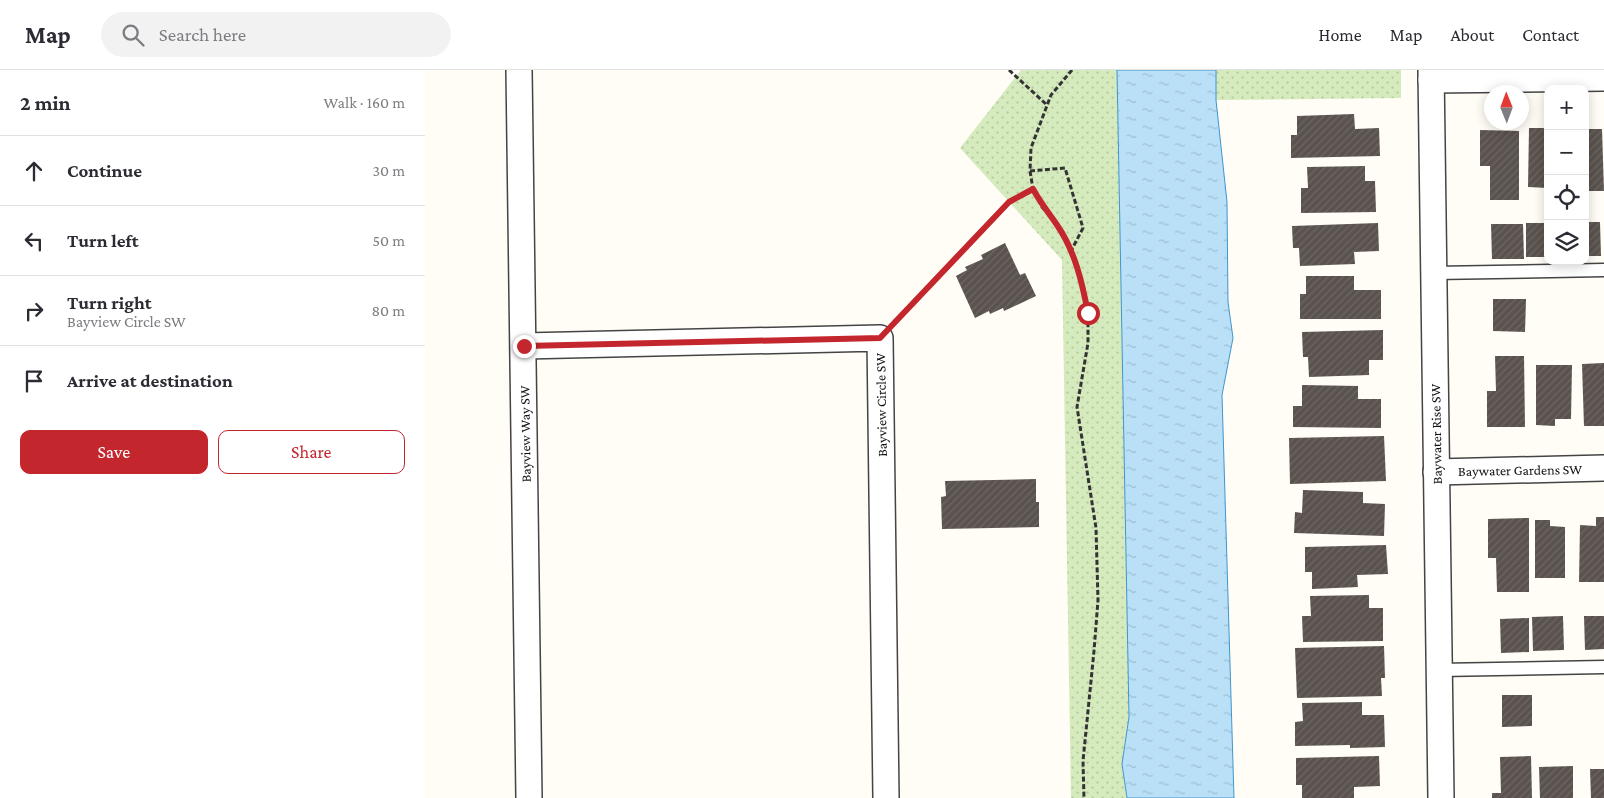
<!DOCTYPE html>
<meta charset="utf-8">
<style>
body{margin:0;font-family:"Crimson Pro",serif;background:#f2f2f3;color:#2b2b33}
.controls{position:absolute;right:15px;top:15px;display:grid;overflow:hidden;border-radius:10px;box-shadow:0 2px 12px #0003}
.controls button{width:45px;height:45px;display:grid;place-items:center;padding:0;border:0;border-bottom:1px solid #e1e1e2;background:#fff;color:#2b2b33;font:25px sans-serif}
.compass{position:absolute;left:1059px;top:15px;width:45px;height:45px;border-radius:50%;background:#fff;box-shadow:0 2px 12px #0003;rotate:359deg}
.stop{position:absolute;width:15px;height:15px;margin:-11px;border:4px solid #c4262e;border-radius:50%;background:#fff}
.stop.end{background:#c4262e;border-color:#fff;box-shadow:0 1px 5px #0008}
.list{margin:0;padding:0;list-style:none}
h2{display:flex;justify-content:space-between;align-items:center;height:65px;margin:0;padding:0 20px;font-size:21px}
h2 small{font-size:16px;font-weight:400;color:#7c7c81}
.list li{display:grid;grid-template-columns:32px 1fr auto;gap:15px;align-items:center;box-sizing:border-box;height:70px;padding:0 20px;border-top:1px solid #e1e1e2}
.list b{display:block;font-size:19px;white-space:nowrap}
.list p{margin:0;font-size:16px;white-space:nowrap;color:#7c7c81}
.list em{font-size:16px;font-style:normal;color:#7c7c81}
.actions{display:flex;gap:10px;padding:15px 20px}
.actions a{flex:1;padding:11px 0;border:1px solid #c4262e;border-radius:10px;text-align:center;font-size:18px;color:#c4262e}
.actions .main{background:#c4262e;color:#fff}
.icon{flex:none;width:28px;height:28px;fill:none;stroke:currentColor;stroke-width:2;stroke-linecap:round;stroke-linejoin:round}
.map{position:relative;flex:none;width:1179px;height:728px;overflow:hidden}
header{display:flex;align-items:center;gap:30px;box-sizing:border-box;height:70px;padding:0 25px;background:#fff;border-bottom:1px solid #e1e1e2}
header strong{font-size:24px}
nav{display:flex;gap:28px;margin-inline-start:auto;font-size:18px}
.search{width:350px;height:45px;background:#f2f2f3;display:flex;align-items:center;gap:12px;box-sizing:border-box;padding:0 18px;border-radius:28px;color:#7c7c81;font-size:19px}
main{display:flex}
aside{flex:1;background:#fff}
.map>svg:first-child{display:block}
.park{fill:url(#park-dots)}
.water{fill:url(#water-ripples);stroke:#3f96cf}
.building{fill:url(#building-hatch)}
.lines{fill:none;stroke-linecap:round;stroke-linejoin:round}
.lane-casing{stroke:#444;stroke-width:15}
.street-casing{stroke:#444;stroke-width:28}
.path{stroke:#333;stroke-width:3;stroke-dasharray:5 2.5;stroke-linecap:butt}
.lane{stroke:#fff;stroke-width:12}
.street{stroke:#fff;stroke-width:25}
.route{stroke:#c4262e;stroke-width:6}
.labels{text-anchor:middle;stroke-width:5;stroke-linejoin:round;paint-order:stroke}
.street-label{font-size:14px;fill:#111;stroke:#fff}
</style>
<header>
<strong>Map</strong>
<div class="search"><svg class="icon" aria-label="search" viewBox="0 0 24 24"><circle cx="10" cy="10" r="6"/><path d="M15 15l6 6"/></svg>Search here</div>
<nav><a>Home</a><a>Map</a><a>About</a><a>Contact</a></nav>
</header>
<main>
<aside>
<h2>2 min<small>Walk · 160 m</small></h2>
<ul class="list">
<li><svg class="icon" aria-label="ahead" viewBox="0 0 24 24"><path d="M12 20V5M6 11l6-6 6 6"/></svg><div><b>Continue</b></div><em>30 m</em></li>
<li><svg class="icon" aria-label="left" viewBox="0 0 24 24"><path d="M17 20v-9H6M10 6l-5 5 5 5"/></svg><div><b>Turn left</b></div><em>50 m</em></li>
<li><svg class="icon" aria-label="right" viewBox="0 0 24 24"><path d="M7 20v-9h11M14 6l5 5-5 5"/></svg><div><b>Turn right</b><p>Bayview Circle SW</p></div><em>80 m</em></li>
<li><svg class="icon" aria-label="arrive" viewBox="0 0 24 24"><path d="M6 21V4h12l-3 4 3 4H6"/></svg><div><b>Arrive at destination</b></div></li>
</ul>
<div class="actions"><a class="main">Save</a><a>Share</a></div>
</aside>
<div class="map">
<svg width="1179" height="728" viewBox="0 0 1179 728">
<defs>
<pattern id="park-dots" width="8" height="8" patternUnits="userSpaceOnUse" patternTransform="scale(1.25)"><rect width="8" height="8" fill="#d5ebbd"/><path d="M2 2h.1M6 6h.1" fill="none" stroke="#b6c8a1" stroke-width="1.8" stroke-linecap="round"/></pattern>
<pattern id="water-ripples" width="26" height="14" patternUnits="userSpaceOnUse" patternTransform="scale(1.25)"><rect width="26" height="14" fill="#b9e0f7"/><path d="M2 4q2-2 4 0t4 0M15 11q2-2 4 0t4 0" fill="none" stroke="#9ebfd3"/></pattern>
<pattern id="building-hatch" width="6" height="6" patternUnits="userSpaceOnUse" patternTransform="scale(1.25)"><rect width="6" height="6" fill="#5a524d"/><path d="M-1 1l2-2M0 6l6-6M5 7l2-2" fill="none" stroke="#6d6662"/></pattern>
</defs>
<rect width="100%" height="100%" fill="#fffdf5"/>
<!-- park -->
<g class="park">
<path d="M596,0h96l12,647 -7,47 5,34h-56l-9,-538 -102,-112z"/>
<path d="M791,0h185v28l-185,2z"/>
</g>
<!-- water -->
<path class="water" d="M692,0h99v30l11,102 1,100 5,36 -11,57 12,403h-107l-5,-34 7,-47z"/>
<!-- building -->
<g class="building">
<path d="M929,44l1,15 24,-1 1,28 -89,2v-23h6v-19z"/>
<path d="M1104,58h17v5h2v55l-20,-1z"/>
<path d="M1163,59h14l2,62h-19v-55h4z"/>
<path d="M1055,60l39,1v69h-29v-34h-10z"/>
<path d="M940,96v15h10l1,31 -75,1v-25h7l-1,-21z"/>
<path d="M1160,152h15l1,34h-16z"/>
<path d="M953,153l1,28 -25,1 1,12 -55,2 -1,-18h-6l-1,-22z"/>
<rect x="1101" y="153" width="22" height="34"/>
<path d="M1066,154h32l1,35h-32z"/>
<path d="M580,173l15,32 5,-2 11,23 -32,15 -1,-3 -13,6 -1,-3 -14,7 -19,-42 11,-6 -2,-3 18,-8 -2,-4z"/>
<path d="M881,206h48v14h27v29h-81v-25h6z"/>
<path d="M1068,229h33l-1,33 -32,-1z"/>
<path d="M958,260v30h-14v15l-60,2 -1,-20h-5l-1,-25z"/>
<path d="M1070,286h29l1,71h-38v-36h9z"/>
<path d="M1179,293v63h-20l-2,-62z"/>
<path d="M1111,295h36l-1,54h-16v7l-19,-1z"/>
<path d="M877,315l56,1v13h23v29l-88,-1v-21h9z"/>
<path d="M959,366l2,45 -96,3 -1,-46z"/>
<path d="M611,409v23h3v25l-97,2 -1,-32 5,-1 -1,-15z"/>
<path d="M878,420l60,2v11l22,1 -1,32 -90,-3 1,-21 7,1z"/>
<path d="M1171,447h8v65h-25l1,-57 16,1z"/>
<path d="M1104,448v74h-32l-1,-34h-8v-39z"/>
<path d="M1110,450h15v6l15,1v51h-30z"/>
<path d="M961,475l2,29 -31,1 1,12 -46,2v-17h-7v-25z"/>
<path d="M944,525v13h14v33l-80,1 -1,-26h9l-1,-20z"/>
<path d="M1138,546l1,34 -31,1 -1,-34z"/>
<path d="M1159,546h20v33l-19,1z"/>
<path d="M1104,548v34l-28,1 -1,-34z"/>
<path d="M959,576l1,32h-4l1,18 -85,2 -2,-50z"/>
<path d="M1077,625h30v31l-30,1z"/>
<path d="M937,632v13h22l1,32 -35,1v-3l-55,1v-24l8,-1 -1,-18z"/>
<path d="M954,686l1,30 -26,1v11h-52v-13h-6v-27z"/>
<path d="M1106,686l1,42h-40v-5h9l-1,-36z"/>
<path d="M1148,696v32h-33l-1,-31z"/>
<path d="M1165,699h14v29h-13z"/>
</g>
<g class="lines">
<!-- lane casing -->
<g class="lane-casing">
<g id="lane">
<path d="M1009,203l170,-3"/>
<path d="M1014,600l165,-3"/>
</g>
</g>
<!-- street casing -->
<g class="street-casing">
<g id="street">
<path d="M94,0l10,728"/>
<path d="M1006,0l10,728"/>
<path d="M1006,10l173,-2"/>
<path d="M99,276l356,-8 6,460"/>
<path d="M1011,402l168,-4"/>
</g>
</g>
<!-- path -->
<g class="path">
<path d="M584,0l38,35"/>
<path d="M647,0l-21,25 -20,53 -1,23 3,18 9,18 15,18 14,26 12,33 5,29v30l-11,64 19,121 2,72 -4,51 -11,110 1,37"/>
<path d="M605,101l35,-3 18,60 -12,23"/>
<path d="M474,248l111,-116 23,-13"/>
</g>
<!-- lane -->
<use href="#lane" class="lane"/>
<!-- street -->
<use href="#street" class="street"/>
</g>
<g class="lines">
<!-- route -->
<path class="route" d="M99,276l356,-8 129,-136 24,-13c7,13 15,23 24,36 18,26 25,57 31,88"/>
</g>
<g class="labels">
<!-- street labels -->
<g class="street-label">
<text transform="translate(456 335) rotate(-91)" y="5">Bayview Circle SW</text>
<text transform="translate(100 364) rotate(-91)" y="5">Bayview Way SW</text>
<text transform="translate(1011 364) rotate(-91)" y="5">Baywater Rise SW</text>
<text transform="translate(1095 400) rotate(-1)" y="5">Baywater Gardens SW</text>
</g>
</g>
</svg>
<div class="controls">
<button>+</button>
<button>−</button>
<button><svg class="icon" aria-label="locate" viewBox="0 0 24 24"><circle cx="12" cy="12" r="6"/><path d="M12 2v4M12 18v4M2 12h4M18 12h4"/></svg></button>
<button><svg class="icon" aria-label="layers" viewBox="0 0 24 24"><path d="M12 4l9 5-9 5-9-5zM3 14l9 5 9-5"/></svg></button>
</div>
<svg class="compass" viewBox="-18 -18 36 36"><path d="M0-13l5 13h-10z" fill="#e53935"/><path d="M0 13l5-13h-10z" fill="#7c7c81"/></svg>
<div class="stop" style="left:663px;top:243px"></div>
<div class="stop end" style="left:99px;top:276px"></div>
</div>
</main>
